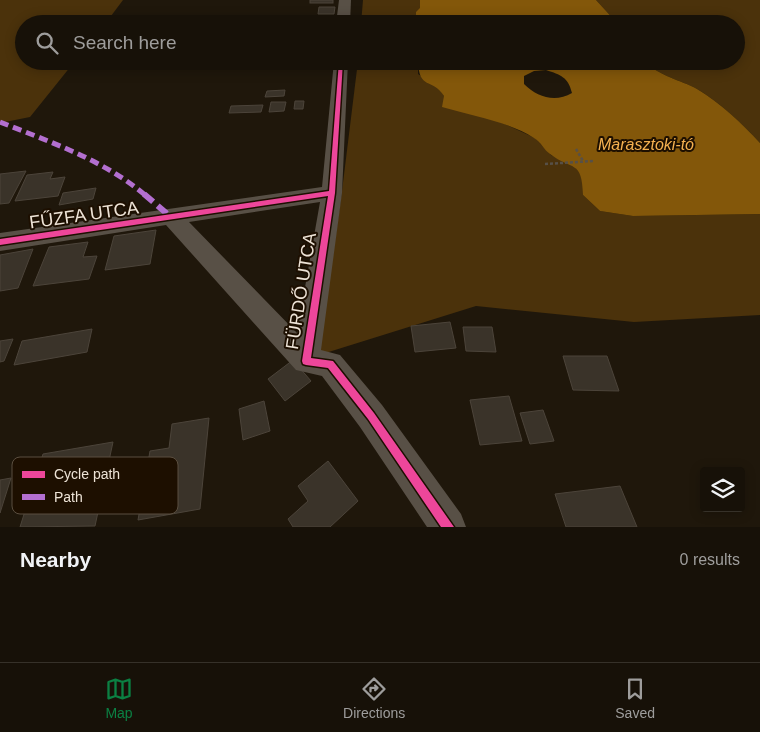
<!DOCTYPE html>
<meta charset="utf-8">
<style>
body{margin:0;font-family:Arial,sans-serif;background:#201a12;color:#f1f3f6}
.controls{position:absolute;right:15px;bottom:15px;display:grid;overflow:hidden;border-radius:5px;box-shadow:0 2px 12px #0003}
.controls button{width:45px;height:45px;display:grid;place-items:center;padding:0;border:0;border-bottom:1px solid #363129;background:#171108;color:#f1f3f6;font:25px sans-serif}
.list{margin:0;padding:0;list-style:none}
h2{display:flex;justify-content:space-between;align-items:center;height:65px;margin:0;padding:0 20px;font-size:21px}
h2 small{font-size:16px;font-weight:400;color:#9e9d9c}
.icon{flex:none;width:28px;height:28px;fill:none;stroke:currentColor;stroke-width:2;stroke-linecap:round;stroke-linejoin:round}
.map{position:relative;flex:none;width:760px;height:527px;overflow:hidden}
.search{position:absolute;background:#171108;box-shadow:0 2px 12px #0003;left:15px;right:15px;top:15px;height:55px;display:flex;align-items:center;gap:12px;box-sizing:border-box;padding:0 18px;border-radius:28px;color:#9e9d9c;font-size:19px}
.sheet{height:135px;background:#171108}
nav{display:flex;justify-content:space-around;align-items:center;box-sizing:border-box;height:70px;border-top:1px solid #363129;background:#171108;font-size:14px;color:#9e9d9c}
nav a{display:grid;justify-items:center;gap:2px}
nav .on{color:#0b8043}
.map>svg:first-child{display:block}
.green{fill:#4b320b}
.water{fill:#83570a;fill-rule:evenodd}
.building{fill:#3a3329;stroke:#4c443a}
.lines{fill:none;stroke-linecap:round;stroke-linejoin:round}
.path{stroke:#575047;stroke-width:2.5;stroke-dasharray:3 2;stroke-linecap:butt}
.minor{fill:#585046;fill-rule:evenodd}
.quiet-far1{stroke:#b36fd0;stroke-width:5;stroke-dasharray:9 5;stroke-linecap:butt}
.quiet{stroke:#b36fd0;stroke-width:6;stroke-dasharray:12 6;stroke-linecap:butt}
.cycleway-casing{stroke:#1d0f00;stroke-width:3}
.cycleway{fill:#ed469a;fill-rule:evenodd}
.labels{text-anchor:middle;stroke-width:4;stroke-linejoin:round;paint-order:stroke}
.far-water-label{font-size:16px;font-style:italic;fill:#f5b150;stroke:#1d0f00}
.street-label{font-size:18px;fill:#ede3d6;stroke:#1d0f00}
.key{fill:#1d0f00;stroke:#5b4f40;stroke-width:1}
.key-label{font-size:14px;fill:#ede3d6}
</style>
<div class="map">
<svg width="760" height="527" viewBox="0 0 760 527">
<rect width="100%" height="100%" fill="#1f170b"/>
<!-- green -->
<g class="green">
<path d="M0,0h123l-18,24h-81v37h51l-45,56 -30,6z"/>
<path d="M363,0h216l-163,12v12h-55z"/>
<path d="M596,0h164v143c-16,-18 -42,-42 -63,-54 -16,-9 -39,-13 -52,-28h91v-37h-118z"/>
<path d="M358,61h60v13l21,13 5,9 91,42 16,17 23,10 9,13v17l17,16 33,5 127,-2v101l-126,7 -158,-16 -157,49 23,-164z"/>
</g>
<!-- water -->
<g class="water">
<path d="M420,0h176l22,24h-202v-12l4,-4z"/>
<path d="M418,61h227c13,15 36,19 52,28 22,13 46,35 63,54v71l-127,2 -33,-5 -17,-16c-1,-36 -11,-24 -33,-41 -6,-4 -9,-12 -16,-16 -27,-17 -62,-22 -92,-31l2,-11c-12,-19 -25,-5 -26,-35zM546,70c15,5 22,7 26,23 -17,10 -35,4 -48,-9v-8l10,-5z"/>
</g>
<!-- building -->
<g class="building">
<rect x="310" y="0" width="23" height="3"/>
<path d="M319,7h16l-1,7h-16z"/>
<path d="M208,16h26l-1,2 -26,1z"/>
<path d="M316,16v2h9v6h-55l1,-4h19v-3z"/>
<path d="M285,90l-1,6 -19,1 2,-6z"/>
<path d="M295,101h9l-1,8h-9z"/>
<path d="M271,102h15l-2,9 -15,1z"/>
<path d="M263,105l-2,7 -32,1 2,-7z"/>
<path d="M26,171l-17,32 -9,1v-30z"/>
<path d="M53,172l-3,7 15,-2 -7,19 -43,5 12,-26z"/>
<path d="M96,188l-3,11 -34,6 4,-12z"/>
<path d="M156,230l-6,34 -45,6 9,-34z"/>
<path d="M88,242l-5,15 14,-1 -8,23 -56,7 16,-39z"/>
<path d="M33,249l-15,39 -18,3v-36z"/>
<path d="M450,322l6,26 -41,4 -4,-26z"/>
<path d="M463,327h29l4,25 -30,-1z"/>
<path d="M92,329l-5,23 -73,13 8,-24z"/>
<path d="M13,339l-9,22 -4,1v-21z"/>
<path d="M563,356h44l12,35 -46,-1z"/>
<path d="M293,360l18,21 -26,20 -17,-22z"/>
<path d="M509,396l13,45 -42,4 -10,-45z"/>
<path d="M264,401l6,30 -27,9 -4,-31z"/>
<path d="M543,410l11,31 -24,3 -10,-31z"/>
<path d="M209,418l-9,91 -62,11 12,-69 19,-3 3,-24z"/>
<path d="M113,442l-18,84 -75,1 23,-73z"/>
<path d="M328,461l30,40 -28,26h-37l-5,-8 20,-18 -10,-15z"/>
<path d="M11,478l-11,35v-33z"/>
<path d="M620,486l17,41h-71l-11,-33z"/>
</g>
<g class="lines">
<!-- path -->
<g class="path">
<path d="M576,149l7,12"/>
<path d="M545,164l49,-3"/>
</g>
<!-- minor -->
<g class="minor">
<path d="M339,0h12l-1,24h-14z"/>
<path d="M334,61h14l-6,132 -21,157 19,5 42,50 79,109 5,13h-39l-67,-100 -38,-51 -26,-6 -130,-145 -166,26v-18l322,-46zM320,202l-23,131 -108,-111z"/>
</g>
<!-- quiet-far1 -->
<path class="quiet-far1" d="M0,122c50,20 104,38 145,73"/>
<!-- quiet -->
<path class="quiet" d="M144,194l28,24"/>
<!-- cycleway casing -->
<g class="cycleway-casing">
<path id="cycleway" d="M339,61h4l-8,132 -24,165 22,3 41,52 80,114h-13l-73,-108 -40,-51 -22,-3 -3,-1 -1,-3 26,-165 -328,49v-6l329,-48z"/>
</g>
<!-- cycleway -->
<use href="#cycleway" class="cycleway"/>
</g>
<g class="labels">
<!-- far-water labels -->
<g class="far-water-label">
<text x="646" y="150">Marasztoki-tó</text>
</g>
<!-- street labels -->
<g class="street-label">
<text transform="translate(84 215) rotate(-8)" y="6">FŰZFA UTCA</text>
<text transform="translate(301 291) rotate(-81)" y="6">FÜRDŐ UTCA</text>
</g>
</g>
<!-- legend -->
<rect x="12" y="457" width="166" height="57" rx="8" class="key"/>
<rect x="22" y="471" width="23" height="7" fill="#ed469a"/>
<rect x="22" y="494" width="23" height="6" fill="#b36fd0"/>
<g class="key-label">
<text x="54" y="479">Cycle path</text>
<text x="54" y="502">Path</text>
</g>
</svg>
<div class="controls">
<button><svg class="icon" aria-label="layers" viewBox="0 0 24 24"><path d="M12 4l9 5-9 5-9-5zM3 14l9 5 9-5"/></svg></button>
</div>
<div class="search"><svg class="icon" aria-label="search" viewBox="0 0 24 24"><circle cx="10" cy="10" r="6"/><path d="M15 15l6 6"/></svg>Search here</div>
</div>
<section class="sheet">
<h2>Nearby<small>0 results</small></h2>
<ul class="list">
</ul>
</section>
<nav>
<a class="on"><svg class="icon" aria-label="map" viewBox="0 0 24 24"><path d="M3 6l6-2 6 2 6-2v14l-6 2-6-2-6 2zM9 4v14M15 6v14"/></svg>Map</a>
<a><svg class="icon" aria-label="directions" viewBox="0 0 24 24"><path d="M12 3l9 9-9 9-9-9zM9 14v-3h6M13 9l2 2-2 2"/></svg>Directions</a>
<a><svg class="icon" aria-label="saved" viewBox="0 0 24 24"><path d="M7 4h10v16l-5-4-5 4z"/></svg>Saved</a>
</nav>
